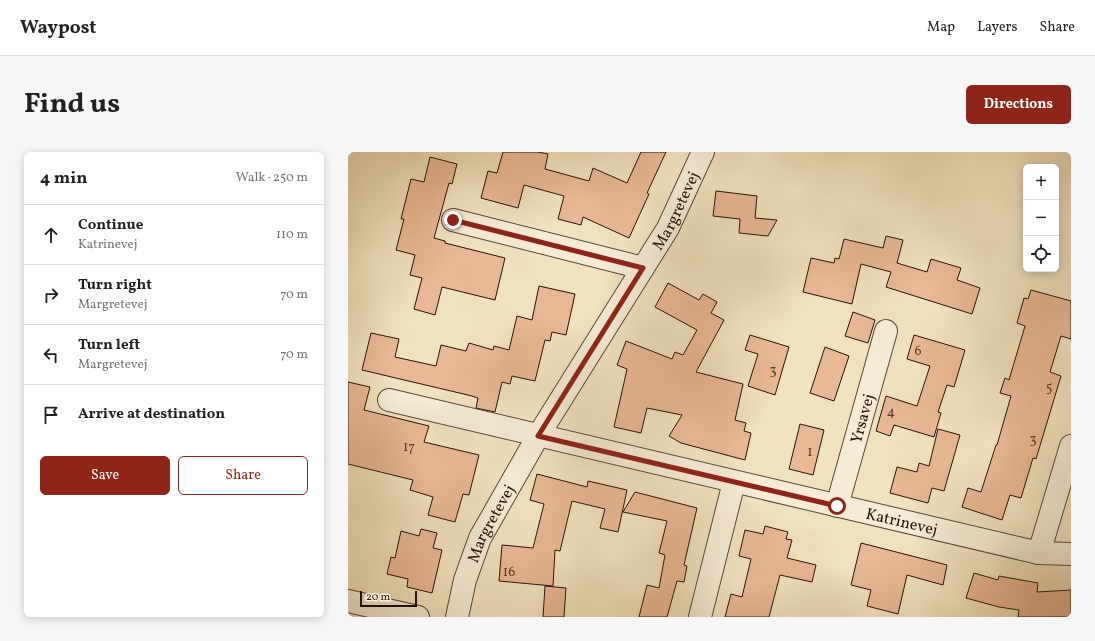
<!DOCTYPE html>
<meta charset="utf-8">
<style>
body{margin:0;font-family:Vollkorn,serif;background:#f6f6f6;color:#202124}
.controls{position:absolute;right:12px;top:12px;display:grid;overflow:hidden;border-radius:6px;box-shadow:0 2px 10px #0003}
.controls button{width:36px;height:36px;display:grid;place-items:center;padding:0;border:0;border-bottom:1px solid #e0e0e0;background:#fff;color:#202124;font:20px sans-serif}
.scale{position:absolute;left:12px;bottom:10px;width:57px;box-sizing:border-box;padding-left:4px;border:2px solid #271209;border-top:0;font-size:11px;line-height:14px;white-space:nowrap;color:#271209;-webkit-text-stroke:3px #f6ecd5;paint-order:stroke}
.stop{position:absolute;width:12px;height:12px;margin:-9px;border:3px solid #8f2418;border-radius:50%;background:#fff}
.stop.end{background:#8f2418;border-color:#fff;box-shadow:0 1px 4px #0008}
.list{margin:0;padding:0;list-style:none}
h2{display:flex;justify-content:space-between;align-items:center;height:52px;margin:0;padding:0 16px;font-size:17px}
h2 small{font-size:13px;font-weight:400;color:#757577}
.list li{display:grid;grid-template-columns:26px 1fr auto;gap:12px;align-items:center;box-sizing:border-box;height:60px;padding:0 16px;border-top:1px solid #e0e0e0}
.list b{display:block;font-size:15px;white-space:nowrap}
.list p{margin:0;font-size:13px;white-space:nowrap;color:#757577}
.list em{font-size:13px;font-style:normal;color:#757577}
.actions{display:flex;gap:8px;padding:12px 16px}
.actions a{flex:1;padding:9px 0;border:1px solid #8f2418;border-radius:6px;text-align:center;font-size:14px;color:#8f2418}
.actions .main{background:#8f2418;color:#fff}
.icon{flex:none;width:22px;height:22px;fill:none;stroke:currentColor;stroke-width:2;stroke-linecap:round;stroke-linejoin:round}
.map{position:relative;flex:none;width:723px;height:465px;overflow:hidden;border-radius:6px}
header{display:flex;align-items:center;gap:24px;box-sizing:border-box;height:56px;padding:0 20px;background:#fff;border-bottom:1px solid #e0e0e0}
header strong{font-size:19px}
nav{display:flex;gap:22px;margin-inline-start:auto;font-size:14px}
.intro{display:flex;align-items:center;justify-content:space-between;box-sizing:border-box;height:96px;padding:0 24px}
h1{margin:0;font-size:28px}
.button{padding:10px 18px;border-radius:6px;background:#8f2418;color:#fff;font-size:14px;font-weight:700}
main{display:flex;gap:24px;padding:0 24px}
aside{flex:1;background:#fff;border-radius:6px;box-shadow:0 2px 10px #0003}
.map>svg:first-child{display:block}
.building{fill:#e9b896;stroke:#271209}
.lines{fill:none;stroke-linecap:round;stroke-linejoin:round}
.minor-casing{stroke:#5a4636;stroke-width:24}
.minor{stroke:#f6ecd5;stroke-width:22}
.route{stroke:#8f2418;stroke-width:5}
.labels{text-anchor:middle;stroke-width:3;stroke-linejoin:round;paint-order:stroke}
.number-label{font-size:14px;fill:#583c2c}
.street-label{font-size:16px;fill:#271209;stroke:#f6ecd5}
</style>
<header>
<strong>Waypost</strong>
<nav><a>Map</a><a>Layers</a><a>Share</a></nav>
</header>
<div class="intro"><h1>Find us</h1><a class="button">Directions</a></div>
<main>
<aside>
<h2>4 min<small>Walk · 250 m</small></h2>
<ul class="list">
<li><svg class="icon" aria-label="ahead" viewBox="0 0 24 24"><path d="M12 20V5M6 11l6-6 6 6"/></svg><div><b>Continue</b><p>Katrinevej</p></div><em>110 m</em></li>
<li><svg class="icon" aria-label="right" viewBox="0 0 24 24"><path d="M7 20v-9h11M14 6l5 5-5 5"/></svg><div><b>Turn right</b><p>Margretevej</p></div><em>70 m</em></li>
<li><svg class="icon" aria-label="left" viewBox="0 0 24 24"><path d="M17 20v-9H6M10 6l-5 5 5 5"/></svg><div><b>Turn left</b><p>Margretevej</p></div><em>70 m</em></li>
<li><svg class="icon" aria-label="arrive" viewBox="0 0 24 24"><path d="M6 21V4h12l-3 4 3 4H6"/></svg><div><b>Arrive at destination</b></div></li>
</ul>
<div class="actions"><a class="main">Save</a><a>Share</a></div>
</aside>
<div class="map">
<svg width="723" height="465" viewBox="0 0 723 465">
<rect width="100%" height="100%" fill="#f1e2be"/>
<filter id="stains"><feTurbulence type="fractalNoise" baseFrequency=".005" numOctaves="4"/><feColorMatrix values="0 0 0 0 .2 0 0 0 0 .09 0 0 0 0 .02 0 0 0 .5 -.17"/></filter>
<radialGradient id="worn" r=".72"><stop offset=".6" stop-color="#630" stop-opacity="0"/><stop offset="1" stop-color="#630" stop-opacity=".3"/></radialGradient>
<!-- building -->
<g class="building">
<path d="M155,0h35l10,2 -3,15 44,12 4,-13 34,15 14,-31h25l-19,41 2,1 -20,44 -46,-21 -2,8 -23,-6 6,-23 -40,-11 -6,23 -37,-10 7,-27 9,2z"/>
<path d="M82,5l27,7 -5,20 -3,-1 -15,55 11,3v2l60,15 -10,42 -53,-13 -7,28 -21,-6 8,-31 -12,-3 5,-20 -19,-5 8,-31h-3l10,-40 13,3z"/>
<path d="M368,39l41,5 -2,22 22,2 -9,16 -29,-3 1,-14 -27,-3z"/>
<path d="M538,84l17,4 -6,23 30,9 4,-13 30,9 -4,12 23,8 -8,26 -86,-27 5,-15 -30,-8 -9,40 -49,-12 8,-34 23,5 1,-5 4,1 5,-20 39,9z"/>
<path d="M320,131l31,17 4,-6 14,8 -6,11 13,7 -28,52 47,12 -8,36 11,3 -2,8 7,2 -6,27 -64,-17 -12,-7 13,-21 -35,-7 -6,25 -27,-6 13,-58 -10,-4 9,-24 46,18 3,-7 8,3 14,-25 -42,-23z"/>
<path d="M191,134l36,8 -9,41 -14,-3 -2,9 -5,-1 -10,41 -23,-5 -2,8 -8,-2 -7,30 -19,-4 2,-10 -6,-2 -110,-26 9,-37 28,6 -4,18 41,9 5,-21 25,6 3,-8 24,7 1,-4 15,4 8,-34 15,4z"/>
<path d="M683,138l40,11v38l-10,-3 -11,36 11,4 -25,83 -3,-1 -12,40 -11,-3 -8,25 -40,-13 6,-19 13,4 15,-47h1l14,-49 -11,-3 5,-15 4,2 16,-54 -8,-3 7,-25 4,1z"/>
<path d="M505,160l22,8 -7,23 -23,-7z"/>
<path d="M402,183l39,12 -14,48 -27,-9 10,-32 -13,-4z"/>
<path d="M566,183l51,15 -11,37 -7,-2 -9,27 3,1 -7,24 -40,-12 -4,11 -14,-5 10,-35 31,10 13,-40 -23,-7z"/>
<path d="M477,195l24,9 -15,45 -24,-8z"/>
<path d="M0,230l22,5 -6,23 65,16 -5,16 55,13 -10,40 -6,-1 -8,28 -27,-7 5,-18 -23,-7 3,-10 -65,-16z"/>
<path d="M452,272l24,6 -11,45 -24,-6z"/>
<path d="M590,277l22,6 -16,56 -12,-3 -4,15 -38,-10 7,-26 20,5 2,-9 10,3z"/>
<path d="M189,322l50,13 1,-6 39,9 -9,42 -18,-4 5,-19 -33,-8 -12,50 -5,-1 -2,36 -54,-5 3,-36 31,3 11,-44 -14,-4z"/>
<path d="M287,340l62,16 -13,57 3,1 -3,16 -7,-1 -10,36h-28l8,-32 12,3 6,-33 -6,-2 8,-32 -44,-9z"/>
<path d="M417,374l23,6 -2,7 6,1 -5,18 29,7 -4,17 -32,-7 -11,42h-44l6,-23 11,3 9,-38 -12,-3 6,-26 18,4z"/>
<path d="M73,377l16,4 -4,15 9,2 -10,43 -25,-6 1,-8 -21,-5 4,-17 4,1 6,-27 18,5z"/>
<path d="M513,391l86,22 -4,20 -36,-10 -9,39 -31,-8 4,-16 -20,-5z"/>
<path d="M626,421l24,7 1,-4 39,7 -1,9 34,-2v27h-53l1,-7 -20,-3 -33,-9z"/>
<path d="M197,434l21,2 -2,29h-21z"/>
</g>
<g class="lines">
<!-- minor casing -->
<g class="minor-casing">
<g id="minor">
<path d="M105,68l190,48"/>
<path id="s1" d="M41,248l650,153 32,1"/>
<path id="s2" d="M489,354l49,-175"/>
<path d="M691,401l32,-107"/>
<path d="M0,449l70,16"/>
<path id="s3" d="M109,465l8,-37 15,-42 58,-102 130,-208 35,-76"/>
<path d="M352,465l34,-135"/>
</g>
</g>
<!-- minor -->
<use href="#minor" class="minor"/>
</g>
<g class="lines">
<!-- route -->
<path class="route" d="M105,68l190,48 -105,168 299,70"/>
</g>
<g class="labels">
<!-- number labels -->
<g class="number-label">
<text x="570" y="203">6</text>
<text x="425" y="222">3</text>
<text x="701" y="239">5</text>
<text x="543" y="264">4</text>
<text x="685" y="291">3</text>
<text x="61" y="299">17</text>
<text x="462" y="304">1</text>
<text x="161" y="424">16</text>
</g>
<!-- street labels -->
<g class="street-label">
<text dy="6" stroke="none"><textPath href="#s3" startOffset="464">Margretevej</textPath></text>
<text dy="6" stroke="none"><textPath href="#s2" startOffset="91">Yrsavej</textPath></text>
<text dy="6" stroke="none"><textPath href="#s1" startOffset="527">Katrinevej</textPath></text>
<text dy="6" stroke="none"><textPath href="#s3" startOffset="100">Margretevej</textPath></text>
</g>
</g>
<rect width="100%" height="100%" filter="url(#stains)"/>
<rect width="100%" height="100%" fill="url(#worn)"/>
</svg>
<div class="controls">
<button>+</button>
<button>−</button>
<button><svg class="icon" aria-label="locate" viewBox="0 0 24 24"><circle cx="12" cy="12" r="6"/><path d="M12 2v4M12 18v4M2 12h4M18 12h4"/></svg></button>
</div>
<div class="scale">20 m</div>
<div class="stop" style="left:489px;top:354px"></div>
<div class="stop end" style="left:105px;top:68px"></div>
</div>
</main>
